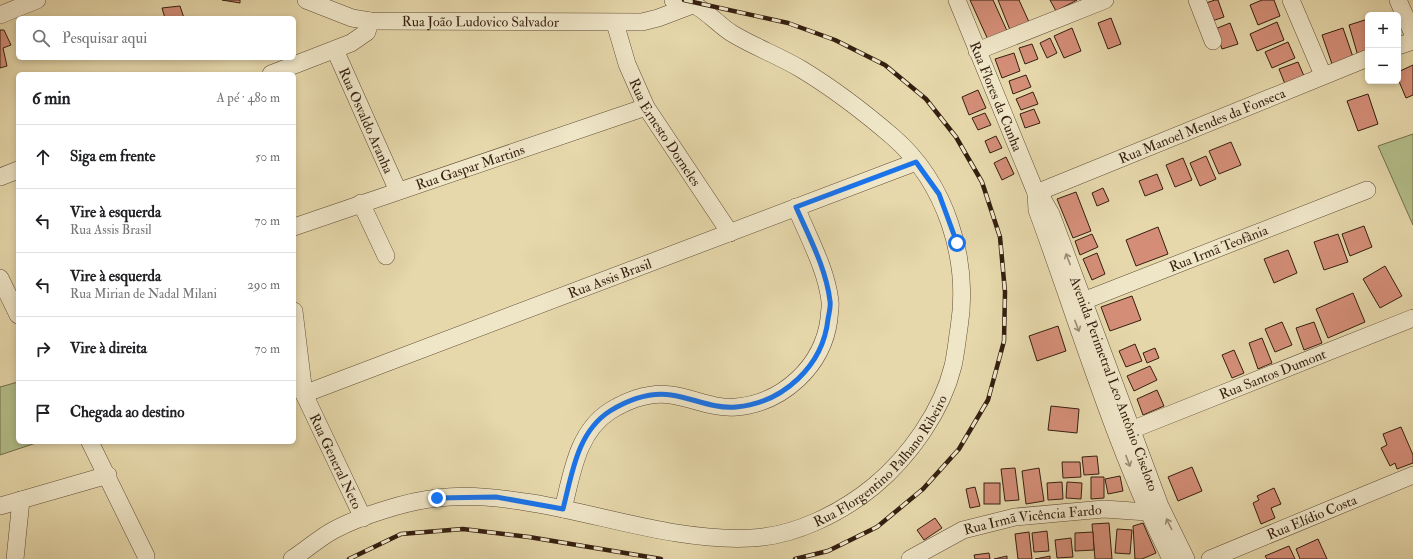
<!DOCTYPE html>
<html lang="pt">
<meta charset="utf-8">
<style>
body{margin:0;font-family:"IM FELL Double Pica",serif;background:#f6f6f6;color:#202124}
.controls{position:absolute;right:12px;top:12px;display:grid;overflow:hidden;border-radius:6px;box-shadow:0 2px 6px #0003}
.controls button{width:36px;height:36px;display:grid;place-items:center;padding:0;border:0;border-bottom:1px solid #e0e0e0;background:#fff;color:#202124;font:20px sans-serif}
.stop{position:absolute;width:12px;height:12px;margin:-9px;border:3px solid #1a73e8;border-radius:50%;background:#fff}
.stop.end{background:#1a73e8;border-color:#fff;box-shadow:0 1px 4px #0008}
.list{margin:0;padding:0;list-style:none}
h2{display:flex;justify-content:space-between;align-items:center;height:52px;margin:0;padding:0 16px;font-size:17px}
h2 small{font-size:13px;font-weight:400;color:#757577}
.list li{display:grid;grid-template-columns:26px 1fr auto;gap:12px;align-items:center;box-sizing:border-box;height:64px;padding:0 16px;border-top:1px solid #e0e0e0}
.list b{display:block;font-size:15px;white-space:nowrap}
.list p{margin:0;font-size:13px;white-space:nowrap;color:#757577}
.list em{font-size:13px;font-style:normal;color:#757577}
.icon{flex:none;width:22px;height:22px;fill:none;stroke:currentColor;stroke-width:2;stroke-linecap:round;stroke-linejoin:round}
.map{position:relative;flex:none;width:1413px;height:559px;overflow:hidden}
.search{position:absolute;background:#fff;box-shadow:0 2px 6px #0003;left:16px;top:16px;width:280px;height:44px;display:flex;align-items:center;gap:10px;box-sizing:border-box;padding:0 14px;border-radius:6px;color:#757577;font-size:15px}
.panel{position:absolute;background:#fff;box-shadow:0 2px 6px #0003;left:16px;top:72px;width:280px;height:372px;border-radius:6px}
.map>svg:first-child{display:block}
.green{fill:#b3bf8a;stroke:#746f4d}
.building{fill:#d48e78;stroke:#351f10}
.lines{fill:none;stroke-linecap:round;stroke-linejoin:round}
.minor-casing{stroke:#614d37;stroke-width:18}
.minor{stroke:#efe6c8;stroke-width:17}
.rail-casing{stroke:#351f10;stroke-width:4.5}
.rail{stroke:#efe6c8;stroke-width:3;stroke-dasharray:9;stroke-linecap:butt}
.oneway{stroke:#9b8c75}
.route{stroke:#1a73e8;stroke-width:5}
.labels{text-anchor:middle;stroke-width:3.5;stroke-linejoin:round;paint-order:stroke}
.street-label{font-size:14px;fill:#351f10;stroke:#efe6c8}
</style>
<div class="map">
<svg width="1413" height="559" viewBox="0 0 1413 559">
<rect width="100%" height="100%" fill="#e6d8ab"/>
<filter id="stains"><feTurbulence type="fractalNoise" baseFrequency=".005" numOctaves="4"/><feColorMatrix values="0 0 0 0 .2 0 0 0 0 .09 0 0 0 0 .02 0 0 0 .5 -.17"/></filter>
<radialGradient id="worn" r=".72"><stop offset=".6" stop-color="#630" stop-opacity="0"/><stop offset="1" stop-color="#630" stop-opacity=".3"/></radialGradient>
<!-- green -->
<g class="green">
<path d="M1413,134v91l-35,-79z"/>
<path d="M18,382v60h21l-39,13v-68z"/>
</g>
<!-- building -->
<g class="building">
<path d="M222,0h18v3z"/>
<path d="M970,0h23l15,33 -19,9z"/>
<path d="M998,0h21l10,22 -19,8z"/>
<path d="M1050,0h27l-21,11z"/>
<path d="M1215,0h3l6,17 -12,4 -6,-18z"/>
<path d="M1262,0h12l6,16 -22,9 -8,-20z"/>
<path d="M180,6l4,12h-19l-3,-10z"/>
<path d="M1111,18l10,26 -13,5 -10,-26z"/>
<path d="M1368,19v33l-10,4 -9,-31z"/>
<path d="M1277,22l7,18 -27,11 -7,-17z"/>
<path d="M1230,23l8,21 -16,5 -7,-20z"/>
<path d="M1072,28l9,23 -17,7 -10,-22z"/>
<path d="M1343,28l10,29 -21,7 -10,-29z"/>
<path d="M0,30h4l7,15 -8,3 4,18 -7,2z"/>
<path d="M1050,38l7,15 -10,5 -7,-15z"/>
<path d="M1288,42l7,16 -23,10 -7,-16z"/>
<path d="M1032,44l6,15 -13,5 -6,-16z"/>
<path d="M1014,53l6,18 -18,7 -7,-19z"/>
<path d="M1298,62l6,14 -19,8 -6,-15z"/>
<path d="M1413,65v30l-7,3 -8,-19v-7z"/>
<path d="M1026,75l5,12 -18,7 -4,-13z"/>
<path d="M978,90l8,18 -17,7 -7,-18z"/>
<path d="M1033,92l5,12 -17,6 -5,-11z"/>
<path d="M1368,94l10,30 -20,7 -11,-30z"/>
<path d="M1034,109l6,14 -15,5 -5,-14z"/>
<path d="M985,113l6,12 -13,5 -6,-12z"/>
<path d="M996,136l6,12 -12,5 -5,-12z"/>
<path d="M1231,142l10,23 -22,9 -10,-23z"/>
<path d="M1206,156l10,23 -16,7 -10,-23z"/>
<path d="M1006,157l8,17 -12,6 -8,-17z"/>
<path d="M1183,158l9,22 -17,7 -9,-22z"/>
<path d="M1157,174l6,15 -18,7 -6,-15z"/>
<path d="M1103,188l6,13 -12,5 -5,-13z"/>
<path d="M1076,192l15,39 -18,7 -16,-39z"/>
<path d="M1364,226l8,21 -22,9 -8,-22z"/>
<path d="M1158,227l10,27 -32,12 -10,-26z"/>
<path d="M1092,234l6,13 -18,8 -5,-14z"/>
<path d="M1338,234l10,28 -24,8 -10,-28z"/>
<path d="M1288,250l9,23 -23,10 -10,-24z"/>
<path d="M1097,253l8,21 -13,6 -9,-21z"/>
<path d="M1385,266l17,30 -22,12 -17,-29z"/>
<path d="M1353,293l12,29 -37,16 -12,-29z"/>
<path d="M1132,296l9,24 -31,11 -9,-24z"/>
<path d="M1282,322l10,23 -17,7 -10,-23z"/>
<path d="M1314,322l8,21 -18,7 -8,-22z"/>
<path d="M1058,326l8,25 -29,10 -8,-25z"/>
<path d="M1262,338l10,25 -14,6 -9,-26z"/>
<path d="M1135,344l7,17 -16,6 -7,-16z"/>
<path d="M1155,348l4,10 -12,5 -4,-10z"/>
<path d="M1234,350l10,23 -12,5 -10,-23z"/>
<path d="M1150,366l7,14 -23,11 -7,-15z"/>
<path d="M1157,390l7,16 -21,9 -6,-16z"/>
<path d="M1051,406l28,3 -2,24 -29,-3z"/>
<path d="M1401,427l12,28v8l-16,6 -2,-6 -5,3 -9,-18 6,-3 -4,-11z"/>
<path d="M1097,456l2,18 -15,1 -2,-18z"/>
<path d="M1062,462h18l1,15 -18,1z"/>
<path d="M1192,467l10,24 -24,10 -10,-24z"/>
<path d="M1015,468l4,32 -14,1 -4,-32z"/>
<path d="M1039,468l5,33 -18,3 -4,-33z"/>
<path d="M1120,476l3,15 -15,3 -3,-15z"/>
<path d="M1091,477h13v21l-13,1z"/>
<path d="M1062,482l1,17 -15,1 -1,-17z"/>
<path d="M1067,482l15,1 -1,16 -15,-1z"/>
<rect x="984" y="483" width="16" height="21"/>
<path d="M975,487l5,19 -10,2 -4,-19z"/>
<path d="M1274,488l7,16 -10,4 4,10 -14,6 -8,-21 6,-3 -2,-4z"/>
<path d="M935,518l7,10 -18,12 -7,-10z"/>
<path d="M1109,523l3,36h-17l-3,-35z"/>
<path d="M1143,523l13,30 -14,6h-7l-2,-33z"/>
<path d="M1117,529l15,1 -2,24 -15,-1z"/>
<path d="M1047,531l2,20 -15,1 -2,-19z"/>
<path d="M1029,532l3,27h-14l-3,-25z"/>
<path d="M1093,532l1,18 -19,1v-18z"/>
<path d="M1071,538l2,19 -16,1 -2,-18z"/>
<path d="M1318,539l9,20h-27l-4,-10z"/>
<path d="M1289,546l6,13h-28l-2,-3z"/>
<path d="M989,553l1,6h-15l-1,-4z"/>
<path d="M1007,556v3h-13z"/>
<path d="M1050,556v3h-15z"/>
</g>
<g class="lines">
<!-- minor casing -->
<g class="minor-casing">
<g id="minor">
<path id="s1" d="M306,0l46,18 18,3 272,1 16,-4 37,-14"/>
<path id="s2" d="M957,0l79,193 1,17c43,117 78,238 134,349"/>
<path d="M1197,0l16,41"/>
<path d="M1291,0l32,75"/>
<path d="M1398,0l15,34"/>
<path d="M0,15l37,-15"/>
<path id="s3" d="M615,23l12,41 19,43 84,126"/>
<path d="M1398,46l15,-5"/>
<path id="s4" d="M335,50l63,141"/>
<path d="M977,51l128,-51"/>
<path d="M271,74l80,-31 16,-11 3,-11"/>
<path d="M0,177l18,-7"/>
<path id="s5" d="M1036,193l332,-135"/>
<path id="s6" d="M1037,195l6,5 8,14 109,292 26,53"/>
<path d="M361,203l25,53"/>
<path id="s7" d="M294,227l352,-120"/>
<path d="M0,278l18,37"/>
<path id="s8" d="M1073,305l294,-115"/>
<path id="s9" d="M294,311l10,83 59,124"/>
<path id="s10" d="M304,394l612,-232"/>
<path id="s11" d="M1121,434l292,-116"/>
<path d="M90,442l56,114v3"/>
<path d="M0,506l108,-31"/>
<path d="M563,509c9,-35 14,-77 47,-98 18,-11 40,-19 61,-16 22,3 42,14 65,12 47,-4 87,-41 93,-88 0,-6 2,-13 1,-18 -4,-33 -22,-64 -34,-94"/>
<path d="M15,559l6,-59"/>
<path id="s12" d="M292,559c14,-9 27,-21 42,-29 26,-14 74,-29 103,-32 32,-4 64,0 95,5 73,12 146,39 220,35 43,-2 89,-25 122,-52 35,-29 68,-75 79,-120 3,-13 4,-26 6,-38 11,-69 -13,-145 -66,-191 -29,-25 -59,-48 -92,-68 -22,-13 -46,-22 -68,-35 -14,-8 -26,-24 -41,-30 -6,-2 -13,-3 -19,-4"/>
<path id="s13" d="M910,559l53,-29 52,-13 89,-8 43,3 9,-4"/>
<path id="s14" d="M1210,559l203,-84"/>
</g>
</g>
<!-- minor -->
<use href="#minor" class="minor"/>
<!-- rail casing -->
<g class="rail-casing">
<g id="rail">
<path d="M684,0l104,23 47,17 50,25 41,34 30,38 26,45 18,55 5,55 -1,49 -16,59 -29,49 -36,40 -46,38 -49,24 -33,8"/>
<path d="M349,559l52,-25 62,-5 66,8 132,22"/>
</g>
</g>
<!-- rail -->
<use href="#rail" class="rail"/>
</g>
<!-- one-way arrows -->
<defs><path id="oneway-shaft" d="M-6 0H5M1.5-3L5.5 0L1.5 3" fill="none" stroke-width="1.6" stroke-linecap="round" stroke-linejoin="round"/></defs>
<g class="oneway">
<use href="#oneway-shaft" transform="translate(1068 259) rotate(-111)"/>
<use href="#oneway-shaft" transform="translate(1077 326) rotate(69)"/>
<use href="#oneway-shaft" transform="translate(1128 461) rotate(69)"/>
<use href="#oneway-shaft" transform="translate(1169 524) rotate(-116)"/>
</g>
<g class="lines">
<!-- route -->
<path class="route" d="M437,498l59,-1 67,12c9,-35 14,-77 47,-98 18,-11 40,-19 61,-16 22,3 42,14 65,12 47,-4 87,-41 92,-88 1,-6 3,-13 2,-18 -4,-33 -21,-64 -34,-94l120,-45 23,32 18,49"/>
</g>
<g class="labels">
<!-- street labels -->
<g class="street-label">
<text dy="5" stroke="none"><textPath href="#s1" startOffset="178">Rua João Ludovico Salvador</textPath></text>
<text dy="5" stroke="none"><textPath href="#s2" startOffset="104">Rua Flores da Cunha</textPath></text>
<text dy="5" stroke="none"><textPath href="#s4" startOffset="77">Rua Osvaldo Aranha</textPath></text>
<text dy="5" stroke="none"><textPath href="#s5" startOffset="179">Rua Manoel Mendes da Fonseca</textPath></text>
<text dy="5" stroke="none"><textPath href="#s3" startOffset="121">Rua Ernesto Dorneles</textPath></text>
<text dy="5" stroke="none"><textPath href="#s7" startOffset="186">Rua Gaspar Martins</textPath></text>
<text dy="5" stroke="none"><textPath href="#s8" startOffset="156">Rua Irmã Teofânia</textPath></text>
<text dy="5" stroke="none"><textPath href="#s10" startOffset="327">Rua Assis Brasil</textPath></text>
<text dy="5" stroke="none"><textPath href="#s11" startOffset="163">Rua Santos Dumont</textPath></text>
<text dy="5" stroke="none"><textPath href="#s6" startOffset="205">Avenida Perimetral Leo Antônio Ciseloto</textPath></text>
<text dy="5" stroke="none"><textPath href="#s12" startOffset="635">Rua Florgentino Palhano Ribeiro</textPath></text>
<text dy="5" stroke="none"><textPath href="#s9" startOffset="158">Rua General Neto</textPath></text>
<text dy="5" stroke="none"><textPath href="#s14" startOffset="110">Rua Elídio Costa</textPath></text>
<text dy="5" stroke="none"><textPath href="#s13" startOffset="131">Rua Irmã Vicência Fardo</textPath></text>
</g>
</g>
<rect width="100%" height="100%" filter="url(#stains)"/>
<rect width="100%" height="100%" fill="url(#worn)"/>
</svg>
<div class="controls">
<button>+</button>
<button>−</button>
</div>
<div class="stop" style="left:957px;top:243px"></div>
<div class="stop end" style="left:437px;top:498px"></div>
<div class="search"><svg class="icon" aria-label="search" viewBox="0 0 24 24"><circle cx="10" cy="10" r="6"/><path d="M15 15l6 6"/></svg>Pesquisar aqui</div>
<section class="panel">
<h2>6 min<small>A pé · 480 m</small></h2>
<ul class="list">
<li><svg class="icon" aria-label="ahead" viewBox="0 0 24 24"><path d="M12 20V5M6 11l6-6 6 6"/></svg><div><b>Siga em frente</b></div><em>50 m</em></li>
<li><svg class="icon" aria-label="left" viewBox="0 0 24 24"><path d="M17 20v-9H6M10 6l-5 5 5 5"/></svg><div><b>Vire à esquerda</b><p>Rua Assis Brasil</p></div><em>70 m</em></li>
<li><svg class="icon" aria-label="left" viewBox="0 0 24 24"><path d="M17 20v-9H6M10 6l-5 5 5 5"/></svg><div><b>Vire à esquerda</b><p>Rua Mirian de Nadal Milani</p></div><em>290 m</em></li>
<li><svg class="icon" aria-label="right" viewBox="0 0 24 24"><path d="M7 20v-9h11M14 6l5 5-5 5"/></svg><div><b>Vire à direita</b></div><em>70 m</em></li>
<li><svg class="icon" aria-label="arrive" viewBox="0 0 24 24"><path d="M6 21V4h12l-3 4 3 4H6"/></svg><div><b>Chegada ao destino</b></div></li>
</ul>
</section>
</div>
